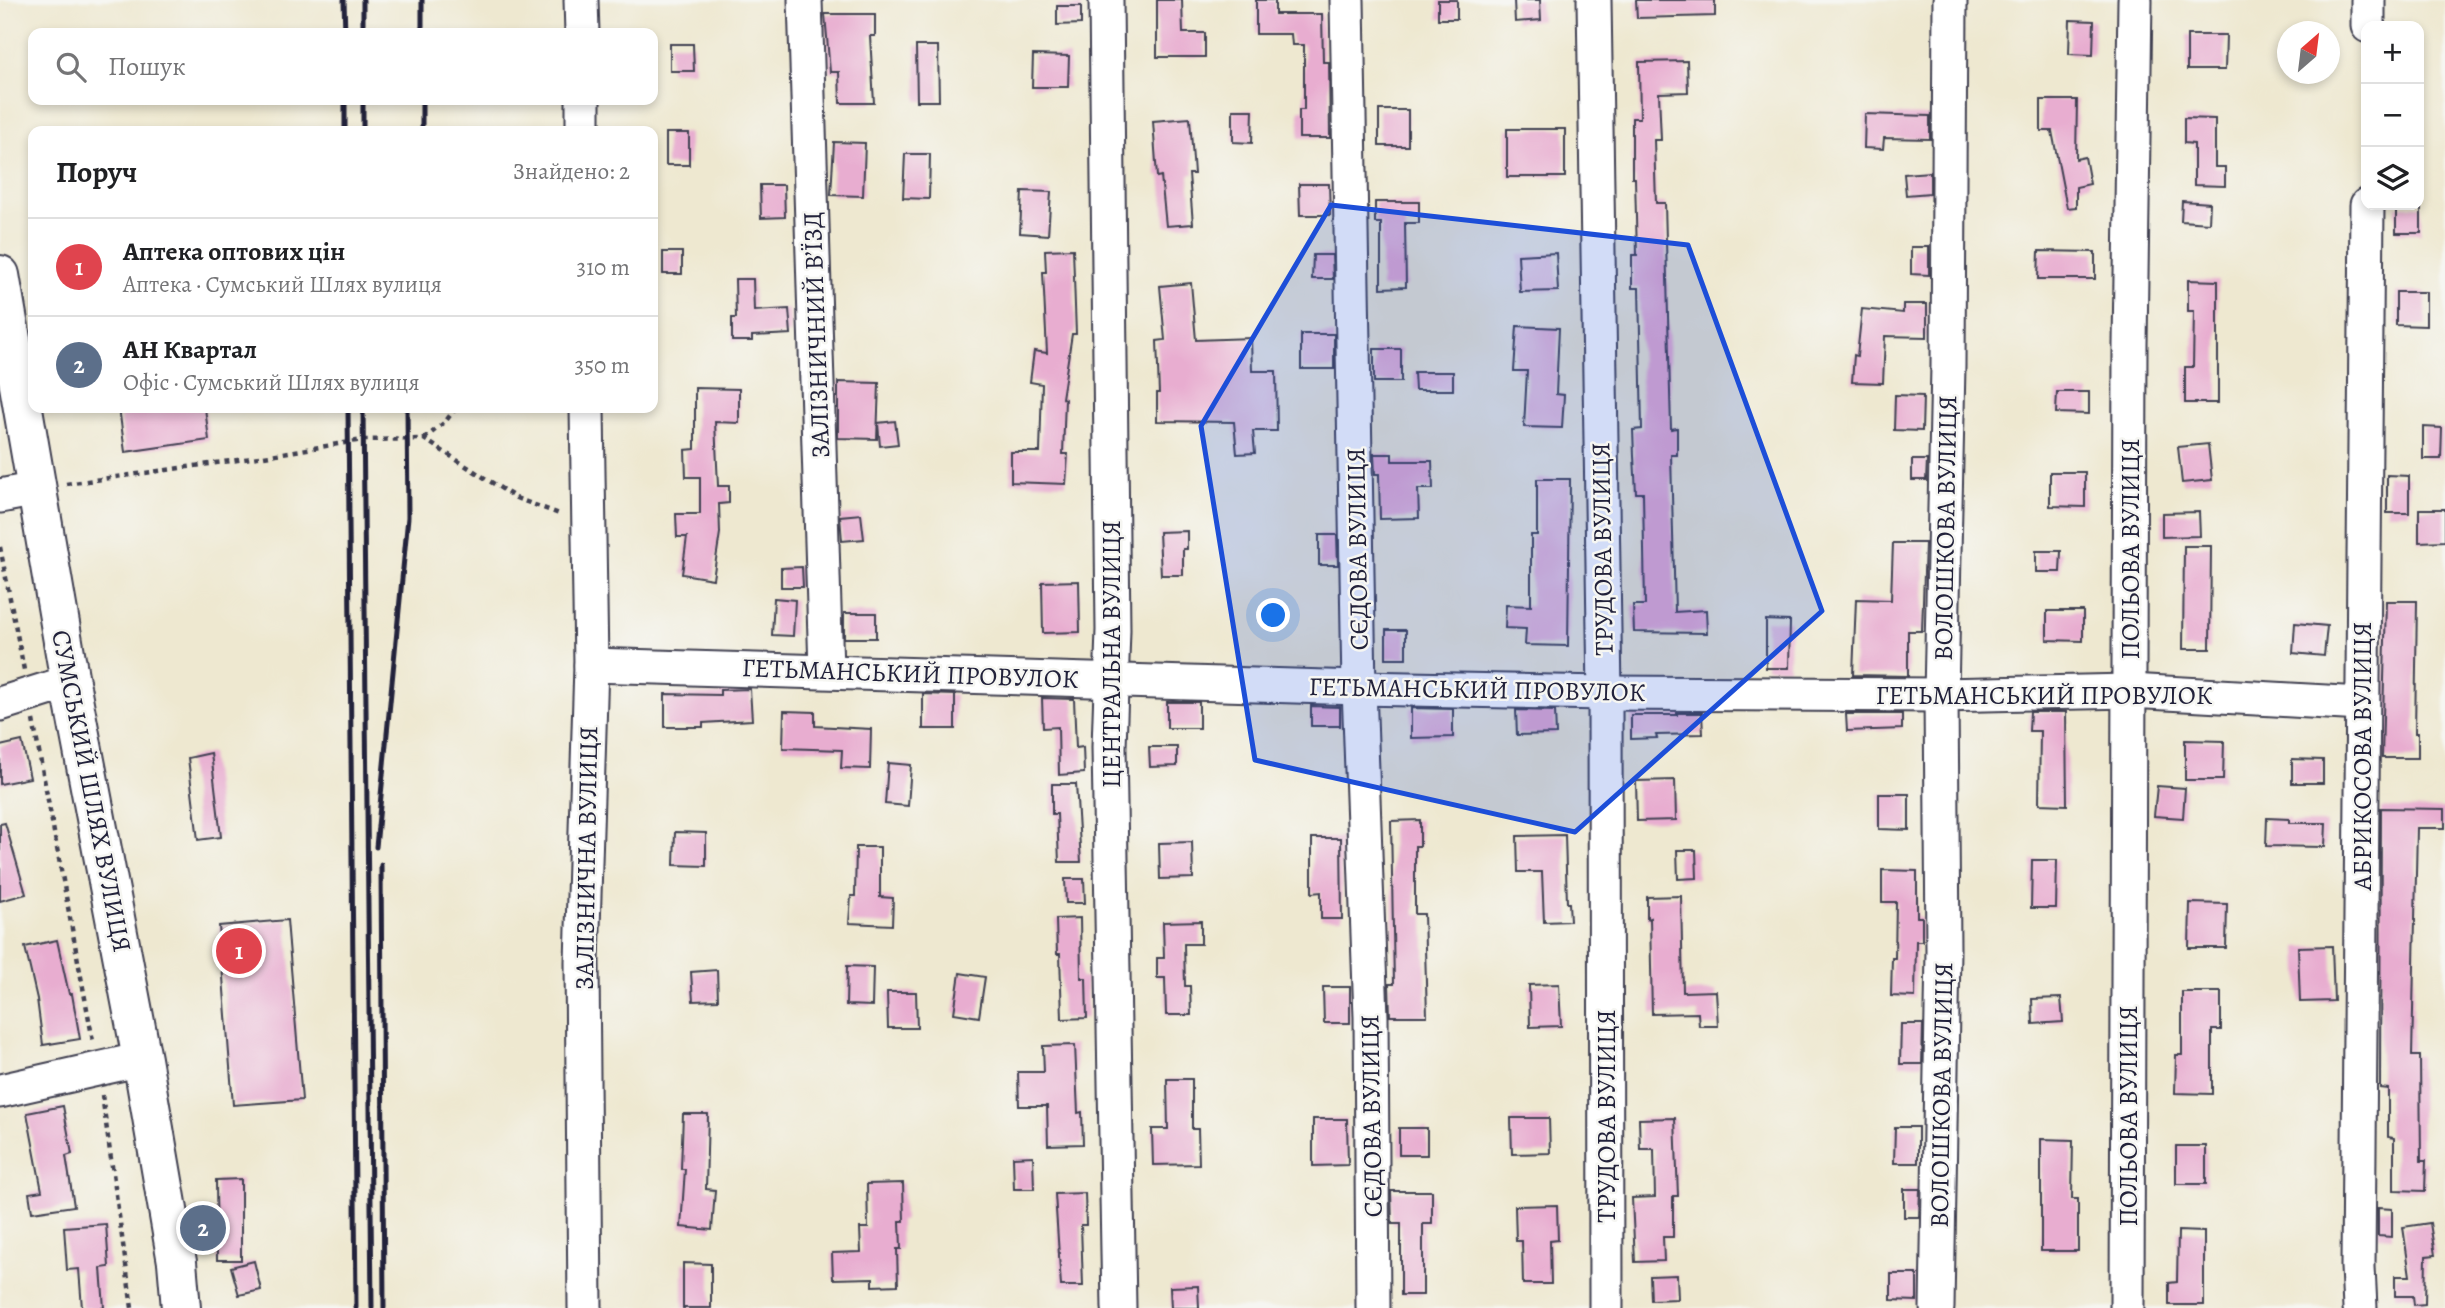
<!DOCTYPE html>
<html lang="uk">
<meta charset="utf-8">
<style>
body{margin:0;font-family:Alegreya,serif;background:#f6f6f6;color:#202124}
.controls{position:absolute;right:21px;top:21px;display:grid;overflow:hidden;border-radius:14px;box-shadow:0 4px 10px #0003}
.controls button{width:63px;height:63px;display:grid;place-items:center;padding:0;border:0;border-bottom:2px solid #e0e0e0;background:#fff;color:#202124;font:35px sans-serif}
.compass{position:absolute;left:2277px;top:21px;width:63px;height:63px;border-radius:50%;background:#fff;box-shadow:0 4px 10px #0003;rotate:28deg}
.you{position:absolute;left:1274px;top:616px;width:24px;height:24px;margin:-18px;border:5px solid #fff;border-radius:50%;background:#1a73e8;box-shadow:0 0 0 10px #1a73e833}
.badge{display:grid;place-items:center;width:46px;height:46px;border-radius:50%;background:#1a73e8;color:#fff;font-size:23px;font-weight:700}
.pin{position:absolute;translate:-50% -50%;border:4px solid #fff;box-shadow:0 2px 7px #0006}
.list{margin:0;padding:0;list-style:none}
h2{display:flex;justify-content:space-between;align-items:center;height:91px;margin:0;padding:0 28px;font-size:30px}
h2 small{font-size:23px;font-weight:400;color:#757577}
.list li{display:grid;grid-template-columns:46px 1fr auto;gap:21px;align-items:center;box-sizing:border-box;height:98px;padding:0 28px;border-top:2px solid #e0e0e0}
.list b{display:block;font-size:26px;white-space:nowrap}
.list p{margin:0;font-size:23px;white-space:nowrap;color:#757577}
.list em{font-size:23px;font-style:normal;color:#757577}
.icon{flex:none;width:38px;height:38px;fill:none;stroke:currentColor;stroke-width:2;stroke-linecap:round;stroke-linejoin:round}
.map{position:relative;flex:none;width:2445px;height:1308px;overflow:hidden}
.search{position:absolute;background:#fff;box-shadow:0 4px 10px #0003;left:28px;top:28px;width:630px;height:77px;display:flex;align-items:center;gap:18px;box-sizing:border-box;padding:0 24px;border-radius:14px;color:#757577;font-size:26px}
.panel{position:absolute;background:#fff;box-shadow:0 4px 10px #0003;left:28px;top:126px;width:630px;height:287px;border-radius:14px}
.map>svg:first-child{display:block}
.building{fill:#e8add0}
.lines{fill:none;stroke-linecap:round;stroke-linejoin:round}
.minor-casing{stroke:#414051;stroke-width:37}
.major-casing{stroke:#414051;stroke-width:42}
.path{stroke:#414051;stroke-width:4.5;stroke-dasharray:5 5;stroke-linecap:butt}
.minor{stroke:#fff;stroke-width:33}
.major{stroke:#fff;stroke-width:38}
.rail{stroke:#22223b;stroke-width:5}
.marked{fill:#1d4ed8;fill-opacity:0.2;stroke:#1d4ed8;stroke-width:5;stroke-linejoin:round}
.labels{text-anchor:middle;stroke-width:5;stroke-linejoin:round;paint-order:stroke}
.street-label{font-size:26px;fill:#22223b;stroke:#f6f6f2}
</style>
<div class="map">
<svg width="2445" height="1308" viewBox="0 0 2445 1308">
<rect width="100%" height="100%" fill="#f6f6f2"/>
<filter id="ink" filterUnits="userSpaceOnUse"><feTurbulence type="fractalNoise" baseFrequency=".0143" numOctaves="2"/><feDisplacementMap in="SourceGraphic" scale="14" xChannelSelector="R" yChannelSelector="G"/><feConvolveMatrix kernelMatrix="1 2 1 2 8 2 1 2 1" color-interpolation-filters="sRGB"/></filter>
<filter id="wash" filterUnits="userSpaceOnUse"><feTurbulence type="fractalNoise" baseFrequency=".00686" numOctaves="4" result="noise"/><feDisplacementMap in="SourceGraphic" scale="28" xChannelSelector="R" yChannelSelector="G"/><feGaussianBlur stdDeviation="1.57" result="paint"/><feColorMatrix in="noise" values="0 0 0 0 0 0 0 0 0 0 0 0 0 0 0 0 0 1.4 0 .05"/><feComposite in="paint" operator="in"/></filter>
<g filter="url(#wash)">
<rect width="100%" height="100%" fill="#eee8d0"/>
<g id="blocks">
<!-- building -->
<g class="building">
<path d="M1157,0h25l1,33h22v24h-48z"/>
<path d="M1256,0h19v14h47l1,48h6l1,76h-31v-28h5v-65h-12l-1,-11h-35z"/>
<rect x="1438" y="0" width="19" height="19"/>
<path d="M1514,0h26l1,20 -26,2z"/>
<path d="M1636,0h79v16l-78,2z"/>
<path d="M1057,6h24v18l-24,1z"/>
<path d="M825,14h50v22h-5l4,67h-34l-1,-31h-9z"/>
<path d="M2070,20l24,1 -1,34 -24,-1z"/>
<path d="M2187,35h39l-1,35h-38z"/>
<path d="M670,44h23l1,27h-24z"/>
<path d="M916,46h22l1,55h-22z"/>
<path d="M1033,55l36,1 -1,31h-36z"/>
<path d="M1687,61l1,31 -29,1 2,47h-7l2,63h9l6,226 6,-1v27h-6l4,157 31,-2 1,23 -73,-1 -1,-27h12l-2,-112h-7l-2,-37 -1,-26 9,-1 -3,-141h-7v-33h5l-2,-77h-3v-60h8l-1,-56z"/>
<path d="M2041,100h36l-1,59 9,-2 5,27 -14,3v20l-9,1 -15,-77h-11z"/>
<path d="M1233,110h20l-1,33 -19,-1z"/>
<rect x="1379" y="110" width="29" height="36"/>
<path d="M1865,114l65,2v23l-46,-1 -1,11 -19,-1z"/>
<path d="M1190,118l4,56h-5l4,50 -27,2 -5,-50 -4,1 -4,-56z"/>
<path d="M2184,118l31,1v48h10v19l-31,-1v-41l-10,-1z"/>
<rect x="1507" y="129" width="58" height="48"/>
<rect x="666" y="133" width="23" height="32"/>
<path d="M834,142l31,1 -2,53 -32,-1z"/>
<path d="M905,154h25l-1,45 -26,-1z"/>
<path d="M1930,172v21l-24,2 -2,-21z"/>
<path d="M1299,184h30l1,31h-30z"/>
<path d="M760,185h24l1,32 -24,1z"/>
<path d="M1022,191l29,1 -3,43 -28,-2z"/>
<path d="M2182,201l28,2 -1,20 -28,-2z"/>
<path d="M1375,202h44v21h-14l1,64 -25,1v-65h-6z"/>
<rect x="2396" y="206" width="25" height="27"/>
<path d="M1911,247h18v28l-18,-1z"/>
<path d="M1073,249l3,85h-4l-10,64 3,1 -2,55h5l-2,30 -55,-2v-30h29l2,-68 -12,-2 4,-31 13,2 -4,-81h3l-1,-22z"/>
<path d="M2039,251l56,1v27h-57z"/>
<rect x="663" y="252" width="19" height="22"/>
<path d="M1556,253l2,38 -38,1 -2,-37z"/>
<path d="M1313,255h19l1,24h-21z"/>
<path d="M735,279h18l1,32 35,-2 2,25 -39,2v5h-20v-23h4z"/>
<path d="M2188,280l30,1v122h-33v-36h8l1,-56h-6z"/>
<path d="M1191,283l5,57 55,-2 1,33h24l1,60h-24l2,22 -18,1 -3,-32 -77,-1v-28h2l-2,-52 8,-1 -5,-54z"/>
<path d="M2396,292h30v34l-30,-1z"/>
<path d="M1903,304h24v33l-42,-1 -2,47 -31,-1 2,-27 3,1 5,-47 41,4z"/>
<path d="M1517,326l42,2 -3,66 8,1 -2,33 -38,-1 3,-56h-13z"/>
<rect x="1301" y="334" width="33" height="35"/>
<rect x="1374" y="349" width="27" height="33"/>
<path d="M1414,372h39v18h-38z"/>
<path d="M838,382l41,1 -2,56 -39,-1z"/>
<path d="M695,388l44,1v34l-24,-1 3,64h11v17l-10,1 1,29 -7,46 -31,-5 5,-37h-10l-1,-23h24v-37h-14l-1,-27 10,-1z"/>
<path d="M2057,392h32v22l-33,-1z"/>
<path d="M1895,395l28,1 -1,35 -28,-1z"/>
<path d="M119,408h86l4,32 -84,12z"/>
<path d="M895,421l3,23 -18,2 -2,-23z"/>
<path d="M2423,427l19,1 -1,31h-18z"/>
<path d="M2208,444l4,36 -30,3 -4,-36z"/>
<path d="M1374,454h18v7h40l1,28h-15l1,29 -39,1 -1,-45h-4z"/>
<path d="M1912,460h15l-1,20h-14z"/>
<path d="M2050,472h35v35l-35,-1z"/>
<path d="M2387,475l22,1v37h-22z"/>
<path d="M1537,479h33l-2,167 -43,-1 1,-16 -21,-1 1,-23 25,1v-71h6z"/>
<path d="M2419,509h26v32l-26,1z"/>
<path d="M2199,512l1,24 -38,1v-24z"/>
<path d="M861,514l3,25 -22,2 -2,-25z"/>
<path d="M1187,531v18h-4v26h-22l-2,-43z"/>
<path d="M1319,535h18l1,30h-19z"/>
<path d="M1893,543h32l-3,88h-14v45l-55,-1 3,-76 35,1z"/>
<path d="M2184,546h27l-1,103h-27z"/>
<path d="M2036,551h25l-1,21h-24z"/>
<path d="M802,567l1,20h-22v-19z"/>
<path d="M1079,581l1,51 -37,1 -1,-51z"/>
<path d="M774,598l21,2 -2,36 -21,-1z"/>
<path d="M2386,601h31l-2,132h3v25h-36z"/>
<path d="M2047,611h36v30l-36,-1z"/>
<rect x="844" y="613" width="32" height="25"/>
<path d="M1766,620l24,1 -1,47h-23z"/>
<path d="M2295,623l32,3 -3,30 -31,-3z"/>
<rect x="1386" y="630" width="20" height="28"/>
<path d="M750,689l2,31 -49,3v4h-38v-33l55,1v-5z"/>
<path d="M923,694l32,1v34h-32z"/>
<path d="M1042,698l32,1 2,49 7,-1 1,26 -25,2 -1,-48 -15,1z"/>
<rect x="1167" y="702" width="32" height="26"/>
<path d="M1311,706l29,1v19h-29z"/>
<path d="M1411,708l42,1v28l-42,1z"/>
<path d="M1516,710l39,1 1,23 -39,1z"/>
<path d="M784,711l31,1v14l56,3 -1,40 -29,-1 1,-18 -59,-2z"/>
<path d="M2030,712h36l1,93 -28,-1 1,-73h-11z"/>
<path d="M1677,713h25l1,21 -47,1 1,3 -26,1v-24h46z"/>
<path d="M1846,714h56v15l-55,2z"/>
<path d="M2185,740l39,1 -1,39h-38z"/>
<path d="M22,741l8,37 -30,6v-38z"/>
<path d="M1149,747h28v19l-27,1z"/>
<path d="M211,753l10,84 -23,3 -10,-82z"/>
<path d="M2292,759l31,1v23h-31z"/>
<path d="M888,763l23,2 -3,41 -23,-2z"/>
<path d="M1675,780l1,40 -39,1 -1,-40z"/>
<path d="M1052,784h24l5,78h-22l-2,-48h-5z"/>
<path d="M2157,786l28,2 -2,30 -29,-2z"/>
<path d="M1879,794h30v36l-30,-1z"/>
<path d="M2381,808l64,1v19h-28l-5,228h8l1,105h5l-1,30 -31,-1v-52l-6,-1v-48l-8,-1z"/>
<path d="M2267,818l22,1v4h37l-1,24 -59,-1z"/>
<path d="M1420,820v26h-5v68h9l3,102h-37l-1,-32h5l-3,-163z"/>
<path d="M5,823l21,71 -26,7v-77z"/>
<path d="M675,832l31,1v33l-32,-1z"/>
<path d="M1565,835l2,68h2l1,18 -26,1 -2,-50h-24l-1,-36z"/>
<path d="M1312,838h29l1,81h-21v-27l-9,1z"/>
<path d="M1192,842l1,36 -33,1 -1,-36z"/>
<path d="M856,847h24v50l13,1 -1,27 -43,-2 2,-27h4z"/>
<path d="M1677,850h19l1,28 -19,1z"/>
<path d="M2032,860h25l-1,48h-25z"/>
<path d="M1882,870l35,1v46h5v24h-6l-1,56 -24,-1 1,-38h3l1,-56h-14z"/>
<path d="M1065,879h19l1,24h-19z"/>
<path d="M1681,896l2,96 33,-1 2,35h-19l-1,-13 -46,1 -2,-96 -3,1v-22z"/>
<path d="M2190,903l37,1 -1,44h-37z"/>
<path d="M1080,918l1,60h5l1,40 -25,1 -2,-65h-3l-1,-35z"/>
<path d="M287,920l15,180 -69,5 -14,-179z"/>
<path d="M1201,921v23h-17l1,42h5l1,29h-25l-1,-37h-8v-20h7l-1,-36z"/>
<path d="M57,940l12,54h3l8,45 -37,6 -6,-46 -12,-52z"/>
<path d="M2332,946l2,55 -34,1 -2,-55z"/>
<path d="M847,966l26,1 -1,39 -26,-1z"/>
<path d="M717,970l1,30 -25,1 -2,-29z"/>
<path d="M960,973l25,4 -6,40 -25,-4z"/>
<path d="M1559,984l2,42 -31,1 -1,-42z"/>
<path d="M1323,987h27v36h-26z"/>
<path d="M887,992h29l1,36h-29z"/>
<path d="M2182,992h39v38h-9v64l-37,-1 1,-38h6z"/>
<path d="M2061,998l2,24 -30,2 -1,-25z"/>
<path d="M1901,1024h22l-1,40h-22z"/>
<path d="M1075,1045l3,68 4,-1 1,32 -35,1 -1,-39h-28l-1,-34h26l-1,-26z"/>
<path d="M1167,1079h25v50h6l1,35 -46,1 -1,-36h16z"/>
<path d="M63,1106l9,48 -6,2 8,50 -42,6 -3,-19 13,-2 -15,-78z"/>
<path d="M683,1114h25l-2,75 9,1 -3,40 -31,-3 4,-58h-4z"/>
<path d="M1511,1118h38l1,35 -38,1z"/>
<path d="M1675,1118l3,78h-5v41h-10l1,24 -29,1 -3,-64 23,-1 -1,-48h-14l-1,-30z"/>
<path d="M1313,1119h34l1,46 -35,1z"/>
<path d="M1895,1127h23v36h-24z"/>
<rect x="1399" y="1128" width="28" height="27"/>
<path d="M2041,1139l32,1 -1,59h6v52h-37z"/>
<rect x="2176" y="1146" width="30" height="38"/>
<path d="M1033,1156l1,33h-20l-1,-32z"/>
<path d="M241,1179v81h-24l-1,-80z"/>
<path d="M903,1183l1,38h-4l1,28h-4l1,36 -25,1v-8l-40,1 -1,-26 29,-1 -1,-24h8l-1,-44z"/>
<path d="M1904,1189h16l-1,28h-15z"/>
<path d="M1391,1191h41v33h-9v71h-22v-71h-9z"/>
<path d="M1085,1193l1,32h-5l2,61h-22l-6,-92z"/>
<path d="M1557,1205l1,35 -8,1 1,43h-28l-1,-43h-6l-1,-35z"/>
<path d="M2378,1208l14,1v28l-14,-1z"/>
<path d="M2430,1223l5,32 -9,1 -1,48 -11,1 -1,-9h-18v-20h15l-7,-49z"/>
<path d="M106,1224l3,43 -8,1 3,40h-22l-3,-39 -12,1 -3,-43z"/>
<path d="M2178,1231l26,1v73h-35v-22l8,-1z"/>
<path d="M254,1261l7,29 -22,5 -8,-28z"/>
<path d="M683,1263l28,1v44h-28z"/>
<path d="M1891,1274h26v27l-26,-1z"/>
<path d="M1677,1275l1,24 -27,1 -1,-24z"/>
<path d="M1198,1286l1,22h-28l-1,-21z"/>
</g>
</g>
</g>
<g filter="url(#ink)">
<use href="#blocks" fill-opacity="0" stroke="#414051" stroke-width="2"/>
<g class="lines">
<!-- minor casing -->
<g class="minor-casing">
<g id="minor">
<path d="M581,0l1,33"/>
<path d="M805,0l21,670"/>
<path d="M1106,0l7,630 -4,117 10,561"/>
<path d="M1347,0l12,688 12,329 2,291"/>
<path d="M1594,0l11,693 1,615"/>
<path d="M2368,26v-26"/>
<path d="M583,100v31"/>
<path d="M0,496l37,-7"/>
<path d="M591,665l768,23 246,5 336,2 189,-4 232,13"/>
<path d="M0,704l70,-22"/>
<path d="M0,1091l142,-32"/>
<path d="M585,1308l-3,-346 9,-297 -4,-257"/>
<path d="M1937,1308l6,-358 -2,-255 7,-329 2,-366"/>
<path d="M2127,1308l3,-964 5,-344"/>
<path d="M2360,1308l-2,-41 9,-1062"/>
</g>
</g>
<!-- major casing -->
<g class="major-casing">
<path id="major" d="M0,275l70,407 72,377 35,203 4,46"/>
</g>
<!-- path -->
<g class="path">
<path d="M424,439l21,-17 11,-14"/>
<path d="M66,484l186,-26 111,-18 61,-1 92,59 46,17"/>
<path d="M0,547l24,123"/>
<path d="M33,720l60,321"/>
<path d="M102,1095l30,213"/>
</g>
<!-- minor -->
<use href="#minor" class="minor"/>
<!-- major -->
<use href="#major" class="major"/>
<!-- rail -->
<g class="rail">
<path d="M344,0l1,33"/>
<path d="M363,0v33"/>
<path d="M422,0v33"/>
<path d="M345,100v31"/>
<path d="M363,100v31"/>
<path d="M422,100v31"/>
<path d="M348,408l8,900"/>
<path d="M363,408l9,900"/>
<path d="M376,847l32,-330 -1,-109"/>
<path d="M381,865l3,443"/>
</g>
</g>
</g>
<!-- marked area -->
<path class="marked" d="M1331,205l357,40 134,366 -247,221 -320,-72 -54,-334z"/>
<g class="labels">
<!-- street labels -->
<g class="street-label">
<text transform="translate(816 335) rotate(-92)" y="9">ЗАЛІЗНИЧНИЙ В’ЇЗД</text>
<text transform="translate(1945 528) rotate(-89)" y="9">ВОЛОШКОВА ВУЛИЦЯ</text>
<text transform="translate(1357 549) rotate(-91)" y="9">СЄДОВА ВУЛИЦЯ</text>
<text transform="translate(1602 549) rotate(-91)" y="9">ТРУДОВА ВУЛИЦЯ</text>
<text transform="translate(2130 549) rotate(-90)" y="9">ПОЛЬОВА ВУЛИЦЯ</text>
<text transform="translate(1111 654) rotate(-90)" y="9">ЦЕНТРАЛЬНА ВУЛИЦЯ</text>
<text transform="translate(910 673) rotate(2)" y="9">ГЕТЬМАНСЬКИЙ ПРОВУЛОК</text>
<text transform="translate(1477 689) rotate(1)" y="9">ГЕТЬМАНСЬКИЙ ПРОВУЛОК</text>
<text x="2044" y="704">ГЕТЬМАНСЬКИЙ ПРОВУЛОК</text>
<text transform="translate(2362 756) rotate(-90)" y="9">АБРИКОСОВА ВУЛИЦЯ</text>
<text transform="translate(92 791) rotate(79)" y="9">СУМСЬКИЙ ШЛЯХ ВУЛИЦЯ</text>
<text transform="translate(586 858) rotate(-89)" y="9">ЗАЛІЗНИЧНА ВУЛИЦЯ</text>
<text transform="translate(1941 1095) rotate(-89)" y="9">ВОЛОШКОВА ВУЛИЦЯ</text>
<text transform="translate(1371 1116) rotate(-91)" y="9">СЄДОВА ВУЛИЦЯ</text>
<text transform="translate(1606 1116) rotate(-90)" y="9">ТРУДОВА ВУЛИЦЯ</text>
<text transform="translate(2128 1116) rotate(-90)" y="9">ПОЛЬОВА ВУЛИЦЯ</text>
</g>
</g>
</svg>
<div class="controls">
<button>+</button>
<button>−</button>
<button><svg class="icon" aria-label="layers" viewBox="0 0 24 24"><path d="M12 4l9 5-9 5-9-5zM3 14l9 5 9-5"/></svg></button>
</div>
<svg class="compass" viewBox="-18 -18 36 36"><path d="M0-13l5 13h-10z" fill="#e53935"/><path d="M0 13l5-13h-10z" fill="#757577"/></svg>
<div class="you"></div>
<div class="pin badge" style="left:239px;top:951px;background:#e0444e">1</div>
<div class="pin badge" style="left:203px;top:1228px;background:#5c6f8a">2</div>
<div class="search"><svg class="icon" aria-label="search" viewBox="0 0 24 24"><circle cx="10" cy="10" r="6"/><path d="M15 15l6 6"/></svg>Пошук</div>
<section class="panel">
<h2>Поруч<small>Знайдено: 2</small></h2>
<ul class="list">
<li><span class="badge" style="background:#e0444e">1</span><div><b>Аптека оптових цін</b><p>Аптека · Сумський Шлях вулиця</p></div><em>310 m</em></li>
<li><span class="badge" style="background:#5c6f8a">2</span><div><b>АН Квартал</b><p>Офіс · Сумський Шлях вулиця</p></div><em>350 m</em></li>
</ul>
</section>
</div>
